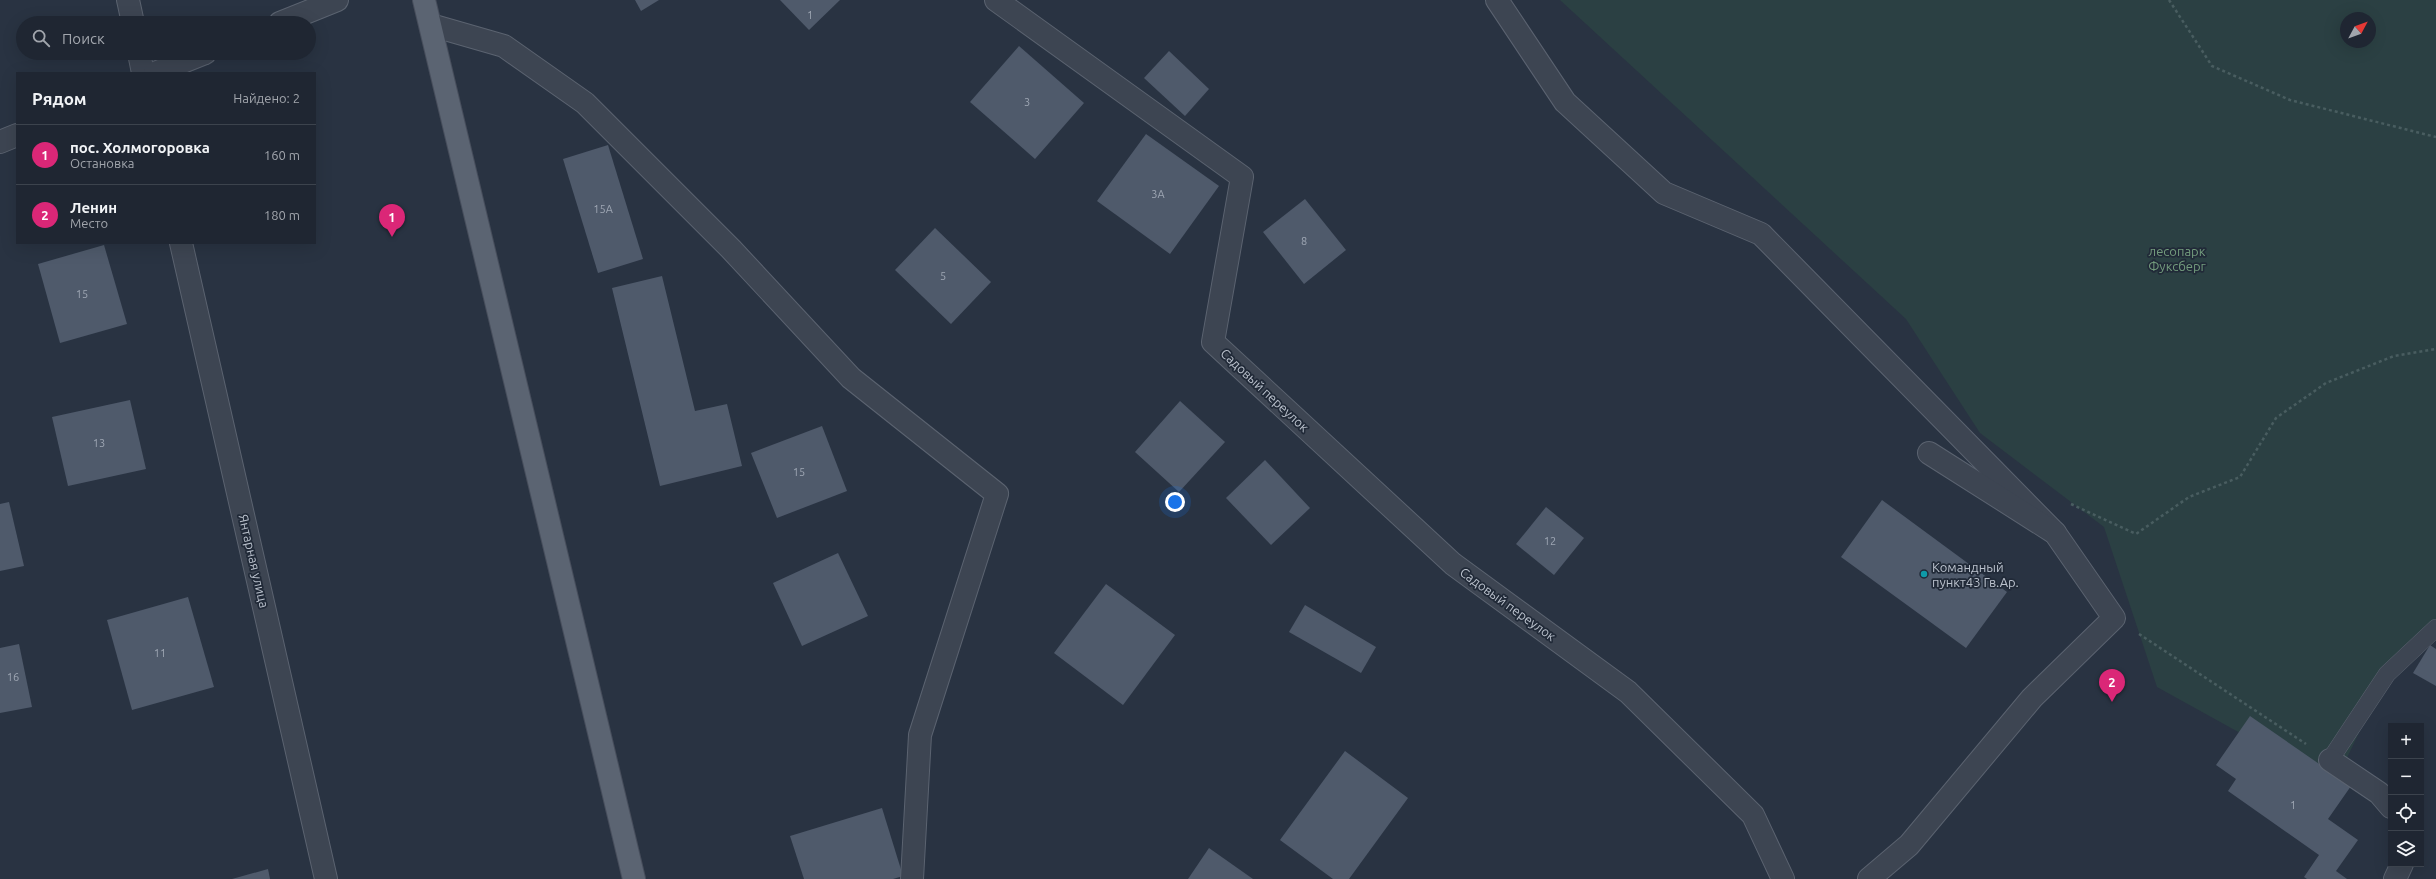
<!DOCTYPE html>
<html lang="ru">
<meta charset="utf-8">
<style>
body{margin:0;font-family:Ubuntu,sans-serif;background:#272e3a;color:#f1f3f6}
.controls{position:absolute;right:12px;bottom:12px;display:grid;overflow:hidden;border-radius:0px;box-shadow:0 4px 16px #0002}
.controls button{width:36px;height:36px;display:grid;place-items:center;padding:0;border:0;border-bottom:1px solid #3c434d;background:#1f2632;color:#f1f3f6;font:20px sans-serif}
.compass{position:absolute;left:2340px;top:12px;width:36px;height:36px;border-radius:50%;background:#1f2632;box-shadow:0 4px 16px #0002;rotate:49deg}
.you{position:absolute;left:1175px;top:502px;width:14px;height:14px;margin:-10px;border:3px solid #fff;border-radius:50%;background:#1a73e8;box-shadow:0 0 0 6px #1a73e833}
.badge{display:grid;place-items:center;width:26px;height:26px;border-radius:50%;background:#db2777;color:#fff;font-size:13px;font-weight:700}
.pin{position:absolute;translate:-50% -33px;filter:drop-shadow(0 1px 2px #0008)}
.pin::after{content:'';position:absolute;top:21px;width:14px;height:12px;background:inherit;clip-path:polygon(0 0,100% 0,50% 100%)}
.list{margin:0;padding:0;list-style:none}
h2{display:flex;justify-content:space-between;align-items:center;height:52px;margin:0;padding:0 16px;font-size:17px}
h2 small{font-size:13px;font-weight:400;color:#a1a5ac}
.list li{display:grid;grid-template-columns:26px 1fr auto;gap:12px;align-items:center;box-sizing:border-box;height:60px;padding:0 16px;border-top:1px solid #3c434d}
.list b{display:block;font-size:15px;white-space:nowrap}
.list p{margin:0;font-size:13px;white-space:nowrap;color:#a1a5ac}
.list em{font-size:13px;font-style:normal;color:#a1a5ac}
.icon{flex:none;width:22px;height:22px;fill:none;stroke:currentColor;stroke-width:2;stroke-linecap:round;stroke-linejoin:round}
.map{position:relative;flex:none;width:2436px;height:879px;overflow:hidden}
.search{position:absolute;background:#1f2632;box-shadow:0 4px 16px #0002;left:16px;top:16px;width:300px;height:44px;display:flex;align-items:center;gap:10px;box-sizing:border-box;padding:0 14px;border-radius:22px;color:#a1a5ac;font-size:15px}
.panel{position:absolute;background:#1f2632;box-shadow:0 4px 16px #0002;left:16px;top:72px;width:300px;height:172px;border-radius:0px}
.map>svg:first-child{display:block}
.green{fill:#2b4043;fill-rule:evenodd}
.building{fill:#4f5a6b}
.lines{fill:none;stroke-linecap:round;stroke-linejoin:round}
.lane-casing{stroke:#5b6370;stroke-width:18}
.street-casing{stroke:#5b6370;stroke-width:24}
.primary-casing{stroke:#474e5c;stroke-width:24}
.path{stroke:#495d60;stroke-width:2.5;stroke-dasharray:3 3;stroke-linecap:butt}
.lane{stroke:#3d4552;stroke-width:17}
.street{stroke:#3d4552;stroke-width:22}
.primary{stroke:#5b6472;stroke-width:22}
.culture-dot{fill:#0f9aa8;stroke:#212a38;stroke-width:1.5}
.labels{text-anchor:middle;stroke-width:3.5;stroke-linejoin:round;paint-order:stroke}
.number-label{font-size:11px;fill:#9fa7b4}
.park-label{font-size:13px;fill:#739c7d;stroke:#212a38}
.street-label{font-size:13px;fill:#bac1cc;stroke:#212a38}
.poi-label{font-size:13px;fill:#bac1cc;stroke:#212a38;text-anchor:start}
</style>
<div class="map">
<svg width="2436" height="879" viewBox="0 0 2436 879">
<rect width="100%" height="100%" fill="#293342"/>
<!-- green -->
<path class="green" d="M1560,0h876v633l-49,41 -53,111 -177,-98 -53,-160 -124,-94 -74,-114zM2346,18h24v24h-24z"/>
<!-- building -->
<g class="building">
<path d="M635,0h24l-18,11z"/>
<path d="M780,0h60l-31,30z"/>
<path d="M1019,46l65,57 -49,56 -65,-57z"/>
<path d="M1169,51l40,38 -24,27 -41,-38z"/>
<path d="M1146,134l73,52 -49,68 -73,-53z"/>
<path d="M608,145l35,114 -45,14 -35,-114z"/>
<path d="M1305,199l41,51 -42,34 -41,-52z"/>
<path d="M935,228l56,54 -40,42 -56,-54z"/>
<path d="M104,245l23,79 -67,19 -22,-79z"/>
<path d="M662,276l33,135 32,-7 15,62 -82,20 -48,-198z"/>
<path d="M130,400l16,69 -78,17 -16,-69z"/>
<path d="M1180,401l45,41 -46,50 -44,-40z"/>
<path d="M822,426l25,65 -70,27 -26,-65z"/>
<path d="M1265,460l45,48 -39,37 -45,-47z"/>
<path d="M1882,500l125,92 -41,56 -125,-91z"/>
<path d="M9,502l15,64 -24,5v-67z"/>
<path d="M1546,507l38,31 -30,37 -38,-31z"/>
<path d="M838,553l30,63 -66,30 -29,-63z"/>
<path d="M1106,584l69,51 -52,70 -69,-52z"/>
<path d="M188,597l26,90 -82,23 -25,-90z"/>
<path d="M1305,605l71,42 -15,26 -72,-41z"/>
<path d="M19,644l13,63 -32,6v-65z"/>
<path d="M2430,645l6,4v37l-23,-13z"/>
<path d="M2250,716l101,70 -23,33 30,21 -22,31 11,8h-40l-3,-2 15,-22 -91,-64 8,-12 -20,-14z"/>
<path d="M1345,751l63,47 -59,81h-16l-53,-39z"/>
<path d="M882,808l21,68 -10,3h-89l-14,-43z"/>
<path d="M1209,848l44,31h-65z"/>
<path d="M268,869l2,10h-38z"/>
</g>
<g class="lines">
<!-- lane casing -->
<g class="lane-casing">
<path id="lane" d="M2330,760l57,-86 49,-46"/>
</g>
<!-- street casing -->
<g class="street-casing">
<g id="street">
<path d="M128,0l5,23"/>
<path d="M996,0l246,177 -29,165 240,222 175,128 125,123 30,64"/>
<path d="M1497,0l68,102 99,91 97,41 294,299"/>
<path d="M280,23l57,-23"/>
<path d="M431,25l73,21 81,57 146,146 120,129 146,116 -77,241 -8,144"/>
<path d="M139,53l4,20"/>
<path d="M155,73l50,-20"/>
<path d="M0,142l17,-7"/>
<path d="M181,243l145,636"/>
<path d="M2330,760l49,33 12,14"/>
<path d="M1869,879l40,-34 123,-147 82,-80 -59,-85 -126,-80"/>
<path d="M2395,879l7,-15"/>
</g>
</g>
<!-- primary casing -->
<g class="primary-casing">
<path id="primary" d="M424,0l210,879"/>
</g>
<!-- path -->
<g class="path">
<path d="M2169,0l43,66 78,34 146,37"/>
<path d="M2071,504l65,30 53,-37 51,-20 36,-59 50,-35 68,-27 42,-7"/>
<path d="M2139,634l167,110"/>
</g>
<!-- lane -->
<use href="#lane" class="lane"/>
<!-- street -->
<use href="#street" class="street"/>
<!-- primary -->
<use href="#primary" class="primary"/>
</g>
<!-- markers -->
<circle class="culture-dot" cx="1924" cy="574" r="4"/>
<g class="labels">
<!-- number labels -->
<g class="number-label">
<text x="810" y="19">1</text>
<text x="1027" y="106">3</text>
<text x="1158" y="198">3А</text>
<text x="603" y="213">15А</text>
<text x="1304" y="245">8</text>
<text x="943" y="280">5</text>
<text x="82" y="298">15</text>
<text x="99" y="447">13</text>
<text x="799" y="476">15</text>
<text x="1550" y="545">12</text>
<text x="160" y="657">11</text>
<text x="13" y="681">16</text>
<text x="2293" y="809">1</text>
</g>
<!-- park labels -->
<g class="park-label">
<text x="2177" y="256">лесопарк<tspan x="2177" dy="15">Фуксберг</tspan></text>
</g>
<!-- street labels -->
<g class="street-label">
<text transform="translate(1265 390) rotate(43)" y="5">Садовый переулок</text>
<text transform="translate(254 561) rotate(77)" y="5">Янтарная улица</text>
<text transform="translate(1508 604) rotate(36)" y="5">Садовый переулок</text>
</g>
<!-- poi labels -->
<g class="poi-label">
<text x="1932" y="572">Командный<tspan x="1932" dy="15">пункт43 Гв.Ар.</tspan></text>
</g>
</g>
</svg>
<div class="controls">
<button>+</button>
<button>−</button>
<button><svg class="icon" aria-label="locate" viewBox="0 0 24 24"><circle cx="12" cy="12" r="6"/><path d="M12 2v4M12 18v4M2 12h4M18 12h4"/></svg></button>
<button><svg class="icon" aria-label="layers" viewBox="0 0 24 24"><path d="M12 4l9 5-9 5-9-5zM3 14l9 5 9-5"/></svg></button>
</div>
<svg class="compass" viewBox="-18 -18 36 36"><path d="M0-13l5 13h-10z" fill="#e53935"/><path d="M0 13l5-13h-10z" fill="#a1a5ac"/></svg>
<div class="you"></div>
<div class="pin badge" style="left:392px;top:237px">1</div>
<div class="pin badge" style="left:2112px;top:702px">2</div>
<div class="search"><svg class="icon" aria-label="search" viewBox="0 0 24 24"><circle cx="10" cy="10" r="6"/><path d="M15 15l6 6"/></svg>Поиск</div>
<section class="panel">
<h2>Рядом<small>Найдено: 2</small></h2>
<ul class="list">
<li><span class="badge">1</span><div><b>пос. Холмогоровка</b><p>Остановка</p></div><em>160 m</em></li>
<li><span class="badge">2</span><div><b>Ленин</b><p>Место</p></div><em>180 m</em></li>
</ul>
</section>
</div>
